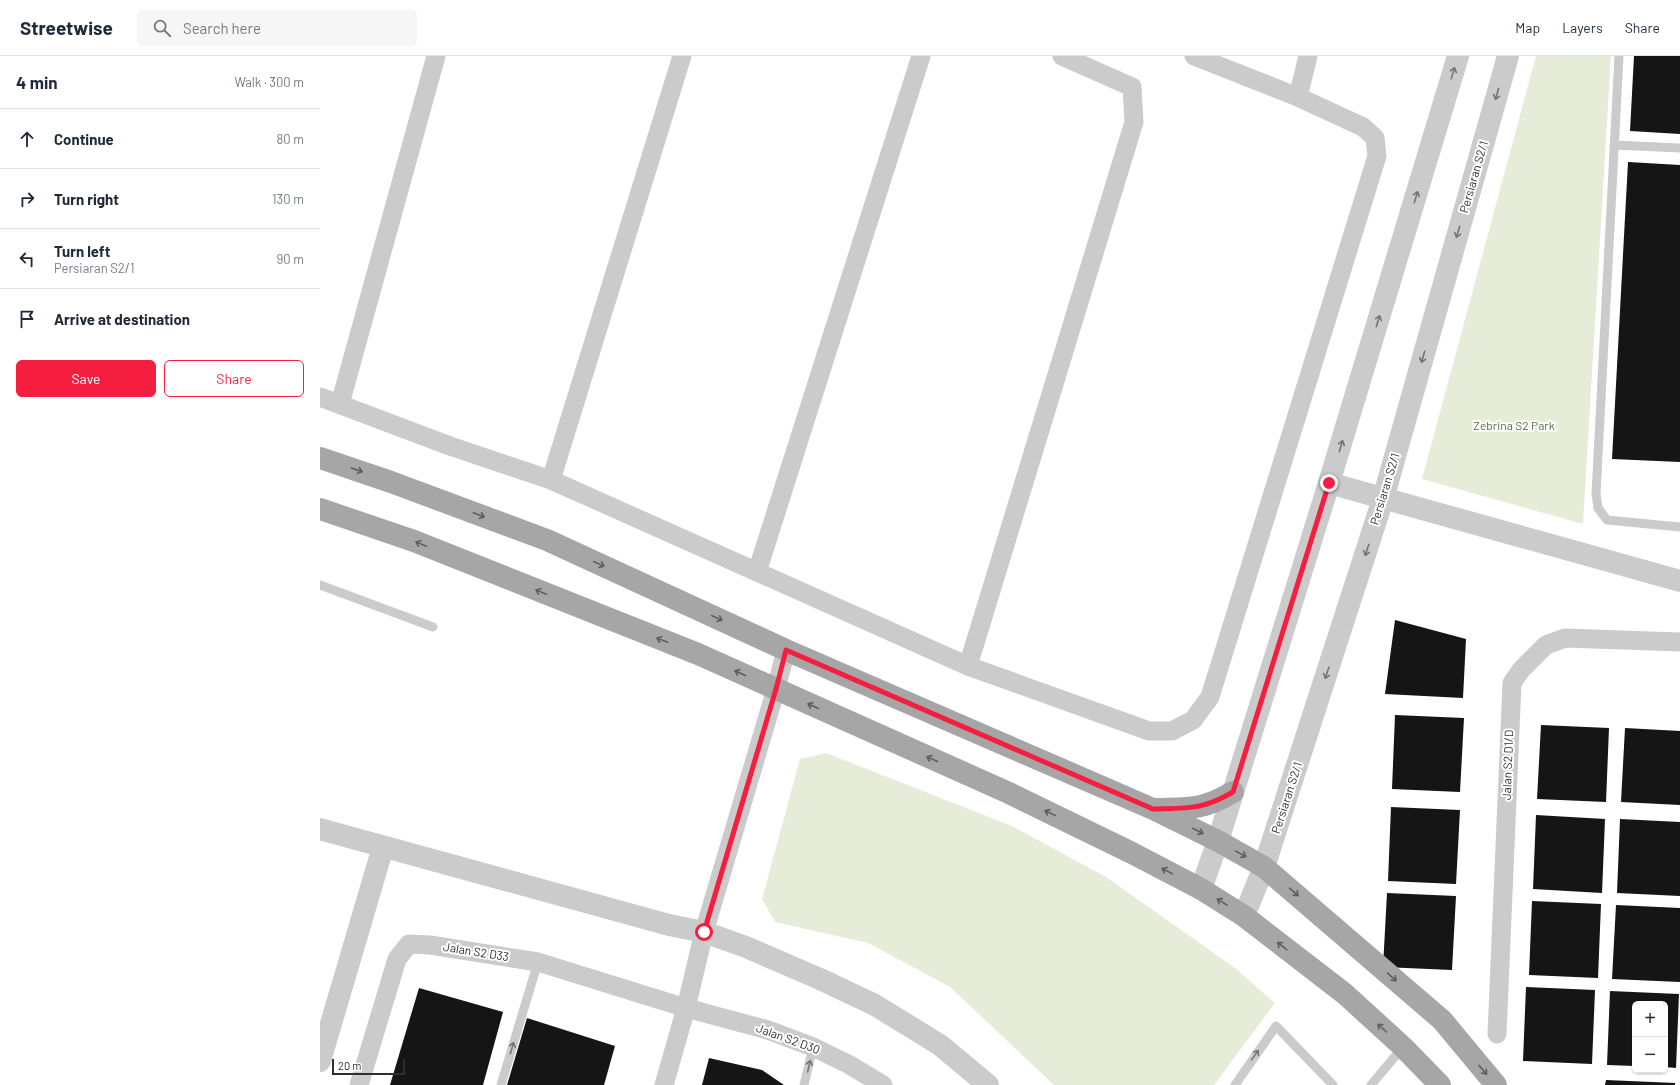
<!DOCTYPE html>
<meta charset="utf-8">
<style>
body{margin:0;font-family:Barlow,sans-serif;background:#f6f6f7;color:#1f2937}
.controls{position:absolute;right:12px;bottom:12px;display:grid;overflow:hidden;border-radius:6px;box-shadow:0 1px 3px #0004}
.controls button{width:36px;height:36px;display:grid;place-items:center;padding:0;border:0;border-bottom:1px solid #e0e1e3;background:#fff;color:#1f2937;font:20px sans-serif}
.scale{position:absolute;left:12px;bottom:10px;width:73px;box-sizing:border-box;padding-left:4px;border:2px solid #2e2e2e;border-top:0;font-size:11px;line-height:14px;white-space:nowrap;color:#2e2e2e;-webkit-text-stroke:3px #fff;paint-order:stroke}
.stop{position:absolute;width:12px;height:12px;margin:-9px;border:3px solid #f61e3f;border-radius:50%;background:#fff}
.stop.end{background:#f61e3f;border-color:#fff;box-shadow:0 1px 4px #0008}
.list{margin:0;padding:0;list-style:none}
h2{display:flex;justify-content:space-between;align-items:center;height:52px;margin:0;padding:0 16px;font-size:17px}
h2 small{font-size:13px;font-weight:400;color:#747a83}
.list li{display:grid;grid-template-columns:26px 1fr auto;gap:12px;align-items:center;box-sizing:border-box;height:60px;padding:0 16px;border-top:1px solid #e0e1e3}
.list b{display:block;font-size:15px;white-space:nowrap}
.list p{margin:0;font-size:13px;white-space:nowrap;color:#747a83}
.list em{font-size:13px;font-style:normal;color:#747a83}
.actions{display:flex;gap:8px;padding:12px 16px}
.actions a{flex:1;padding:9px 0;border:1px solid #f61e3f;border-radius:6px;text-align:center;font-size:14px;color:#f61e3f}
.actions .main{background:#f61e3f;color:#fff}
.icon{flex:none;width:22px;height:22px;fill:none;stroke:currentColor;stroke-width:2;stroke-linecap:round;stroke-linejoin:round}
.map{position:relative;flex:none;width:1360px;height:1029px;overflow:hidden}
header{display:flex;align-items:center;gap:24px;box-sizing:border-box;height:56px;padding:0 20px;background:#fff;border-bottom:1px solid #e0e1e3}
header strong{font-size:19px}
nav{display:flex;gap:22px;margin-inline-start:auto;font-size:14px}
.search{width:280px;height:36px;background:#f6f6f7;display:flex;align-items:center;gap:10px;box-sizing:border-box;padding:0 14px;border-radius:6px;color:#747a83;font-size:15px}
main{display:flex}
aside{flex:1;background:#fff}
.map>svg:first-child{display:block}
.green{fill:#e5edd9}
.building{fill:#151515}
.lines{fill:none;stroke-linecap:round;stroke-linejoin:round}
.service{stroke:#cbcbcb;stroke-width:9}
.minor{stroke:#cbcbcb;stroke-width:19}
.tertiary{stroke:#cbcbcb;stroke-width:22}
.primary{stroke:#a6a6a6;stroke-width:22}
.oneway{stroke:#757575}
.oneway2{stroke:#5e5e5e}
.route{stroke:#f61e3f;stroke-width:5}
.labels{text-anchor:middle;stroke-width:4;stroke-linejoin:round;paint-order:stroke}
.street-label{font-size:12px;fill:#2e2e2e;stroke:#fff}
.park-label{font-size:12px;fill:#556d37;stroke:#fff}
</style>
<header>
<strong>Streetwise</strong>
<div class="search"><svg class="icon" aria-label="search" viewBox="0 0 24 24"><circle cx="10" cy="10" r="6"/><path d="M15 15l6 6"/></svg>Search here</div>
<nav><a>Map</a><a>Layers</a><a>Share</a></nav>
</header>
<main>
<aside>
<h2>4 min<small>Walk · 300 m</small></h2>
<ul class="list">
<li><svg class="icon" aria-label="ahead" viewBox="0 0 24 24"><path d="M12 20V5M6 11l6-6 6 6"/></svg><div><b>Continue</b></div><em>80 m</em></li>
<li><svg class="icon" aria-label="right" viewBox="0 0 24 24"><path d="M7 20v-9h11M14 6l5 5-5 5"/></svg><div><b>Turn right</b></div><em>130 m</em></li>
<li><svg class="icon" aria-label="left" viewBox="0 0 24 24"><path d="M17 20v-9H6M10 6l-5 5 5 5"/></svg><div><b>Turn left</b><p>Persiaran S2/1</p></div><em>90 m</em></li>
<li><svg class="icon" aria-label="arrive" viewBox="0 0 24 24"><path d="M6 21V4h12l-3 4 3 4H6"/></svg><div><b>Arrive at destination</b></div></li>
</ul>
<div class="actions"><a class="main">Save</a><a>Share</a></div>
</aside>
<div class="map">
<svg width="1360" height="1029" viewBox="0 0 1360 1029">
<rect width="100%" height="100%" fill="#fff"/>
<!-- green -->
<g class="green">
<path d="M1216,0h75l-28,468 -161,-45z"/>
<path d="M506,697l186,73 94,51 129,91 40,35 -61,82h-160l-104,-98 -82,-44 -93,-21 -13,-23 38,-140z"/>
</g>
<!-- building -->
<g class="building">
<path d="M1314,0h46v78l-50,-3z"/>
<path d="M1308,106l52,3v297l-68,-3z"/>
<path d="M1075,564l71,19 -3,59 -78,-4z"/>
<path d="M1075,659l69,3 -4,74 -68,-3z"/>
<path d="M1221,669l68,3 -3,74 -69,-3z"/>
<path d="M1305,672l55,3v74l-59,-3z"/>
<path d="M1071,751l69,3 -4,74 -68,-3z"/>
<path d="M1216,759l69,4 -3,74 -69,-4z"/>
<path d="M1300,763l60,3v74l-63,-3z"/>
<path d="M1067,837l69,3 -4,74 -69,-3z"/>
<path d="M1212,845l69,3 -3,74 -69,-3z"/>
<path d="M1296,849l64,3v74l-68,-3z"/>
<path d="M1206,931l69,3 -3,74 -69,-3z"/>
<path d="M99,932l84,24 -20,73h-93z"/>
<path d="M1290,935l69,3 -3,74 -11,-1v-63h-30v62l-28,-1z"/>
<path d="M207,962l88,28 -11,39h-97z"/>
<path d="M389,1002l53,12 22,15h-82z"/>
<path d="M1286,1024l69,3v2h-70z"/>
</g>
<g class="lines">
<!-- service -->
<g class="service">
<path d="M1299,0l-23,438 2,14 9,12 73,7"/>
<path d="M1294,89l66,3"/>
<path d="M0,529l113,42"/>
<path d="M181,1029l37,-123"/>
<path d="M484,1029l9,-38"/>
<path d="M915,1029l41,-59 57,59"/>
<path d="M1051,1029l32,-38"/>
</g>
<!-- minor -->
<g class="minor">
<path d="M978,41l10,-41"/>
<path d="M0,341l130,49 101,34 417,186 181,65h23l21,-11 17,-23 167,-541 -2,-18 -12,-11 -65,-30 -104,-41"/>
<path d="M20,348l96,-348"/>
<path d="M231,424l131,-424"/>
<path d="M437,516l164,-516"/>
<path d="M648,610l166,-544 -2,-35 -70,-31"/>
<path d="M1177,978l15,-351 9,-13 25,-25 19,-7 115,4"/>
<path d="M39,1029l38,-126 12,-15 21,1 108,17 148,46 82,22 45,17 35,17 35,21"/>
<path d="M344,1029l22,-77 18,-76 72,-243 10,-39"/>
</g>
<!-- tertiary -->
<g class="tertiary">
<path d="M1009,427l351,98"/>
<path d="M0,773l349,96 35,7 42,15 74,32 55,26 65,40 48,40"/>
<path d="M881,833l17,-48 111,-358 129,-427"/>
<path d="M924,860l20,-49 119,-368 125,-443"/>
<path d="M0,1005l63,-214"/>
</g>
<!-- primary -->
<g class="primary">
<path d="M0,402l71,24 156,58 239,110 367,159 65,32 46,26 178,153 54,65"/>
<path d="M0,453l94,32 284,113 311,139 123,60 69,36 43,27 101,78 58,53 37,38"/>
<path d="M837,753c33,-1 46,1 76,-17"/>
</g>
</g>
<!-- one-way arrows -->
<defs><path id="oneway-shaft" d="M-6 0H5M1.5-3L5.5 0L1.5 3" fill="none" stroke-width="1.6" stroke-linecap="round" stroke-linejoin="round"/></defs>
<g class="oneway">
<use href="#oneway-shaft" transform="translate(1133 17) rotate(-73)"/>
<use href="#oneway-shaft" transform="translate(1177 38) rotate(106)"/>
<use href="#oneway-shaft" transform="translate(1096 141) rotate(-73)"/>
<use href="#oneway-shaft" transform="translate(1138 176) rotate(106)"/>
<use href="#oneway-shaft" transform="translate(1058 265) rotate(-73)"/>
<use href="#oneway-shaft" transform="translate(1103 301) rotate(106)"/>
<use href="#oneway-shaft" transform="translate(1021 390) rotate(-73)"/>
<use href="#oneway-shaft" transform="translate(1047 494) rotate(108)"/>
<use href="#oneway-shaft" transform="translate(1007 617) rotate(108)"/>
<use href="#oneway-shaft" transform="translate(192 992) rotate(-73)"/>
<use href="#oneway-shaft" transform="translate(935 999) rotate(-55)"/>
<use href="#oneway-shaft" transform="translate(489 1010) rotate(-77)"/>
</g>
<g class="oneway2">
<use href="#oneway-shaft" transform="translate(37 414) rotate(19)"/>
<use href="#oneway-shaft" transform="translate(159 459) rotate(21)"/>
<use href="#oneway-shaft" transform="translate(101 488) rotate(-158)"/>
<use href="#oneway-shaft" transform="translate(279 508) rotate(25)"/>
<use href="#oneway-shaft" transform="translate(221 536) rotate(-158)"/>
<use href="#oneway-shaft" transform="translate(397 562) rotate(25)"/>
<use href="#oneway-shaft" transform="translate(342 584) rotate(-159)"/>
<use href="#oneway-shaft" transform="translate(420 617) rotate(-156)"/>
<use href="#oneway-shaft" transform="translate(493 650) rotate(-156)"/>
<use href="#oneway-shaft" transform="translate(612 703) rotate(-156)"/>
<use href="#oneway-shaft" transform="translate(730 757) rotate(-154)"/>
<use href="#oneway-shaft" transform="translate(878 775) rotate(27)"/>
<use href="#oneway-shaft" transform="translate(921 798) rotate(29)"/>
<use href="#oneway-shaft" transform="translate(847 815) rotate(-152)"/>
<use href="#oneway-shaft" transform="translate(974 836) rotate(41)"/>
<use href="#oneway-shaft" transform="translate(902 846) rotate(-148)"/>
<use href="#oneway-shaft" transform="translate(962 890) rotate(-142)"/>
<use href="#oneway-shaft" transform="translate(1072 921) rotate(41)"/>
<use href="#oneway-shaft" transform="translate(1062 972) rotate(-138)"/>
<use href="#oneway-shaft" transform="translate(1163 1014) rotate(50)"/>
</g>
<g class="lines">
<!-- route -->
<path class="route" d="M384,876l72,-243 10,-39 367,159c35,-1 49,1 80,-17l96,-309"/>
</g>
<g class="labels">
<!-- street labels -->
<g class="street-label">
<text transform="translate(1154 121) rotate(-74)" y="4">Persiaran S2/1</text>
<text transform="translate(1065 433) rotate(-73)" y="4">Persiaran S2/1</text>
<text transform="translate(1188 709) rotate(-88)" y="4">Jalan S2 D1/D</text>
<text transform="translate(967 742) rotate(-72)" y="4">Persiaran S2/1</text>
<text transform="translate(156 896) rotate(9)" y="4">Jalan S2 D33</text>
<text transform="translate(468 983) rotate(20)" y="4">Jalan S2 D30</text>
</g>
<!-- park labels -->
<g class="park-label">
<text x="1194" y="374">Zebrina S2 Park</text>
</g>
</g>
</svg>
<div class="controls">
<button>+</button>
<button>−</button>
</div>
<div class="scale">20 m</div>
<div class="stop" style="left:384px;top:876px"></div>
<div class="stop end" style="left:1009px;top:427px"></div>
</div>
</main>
